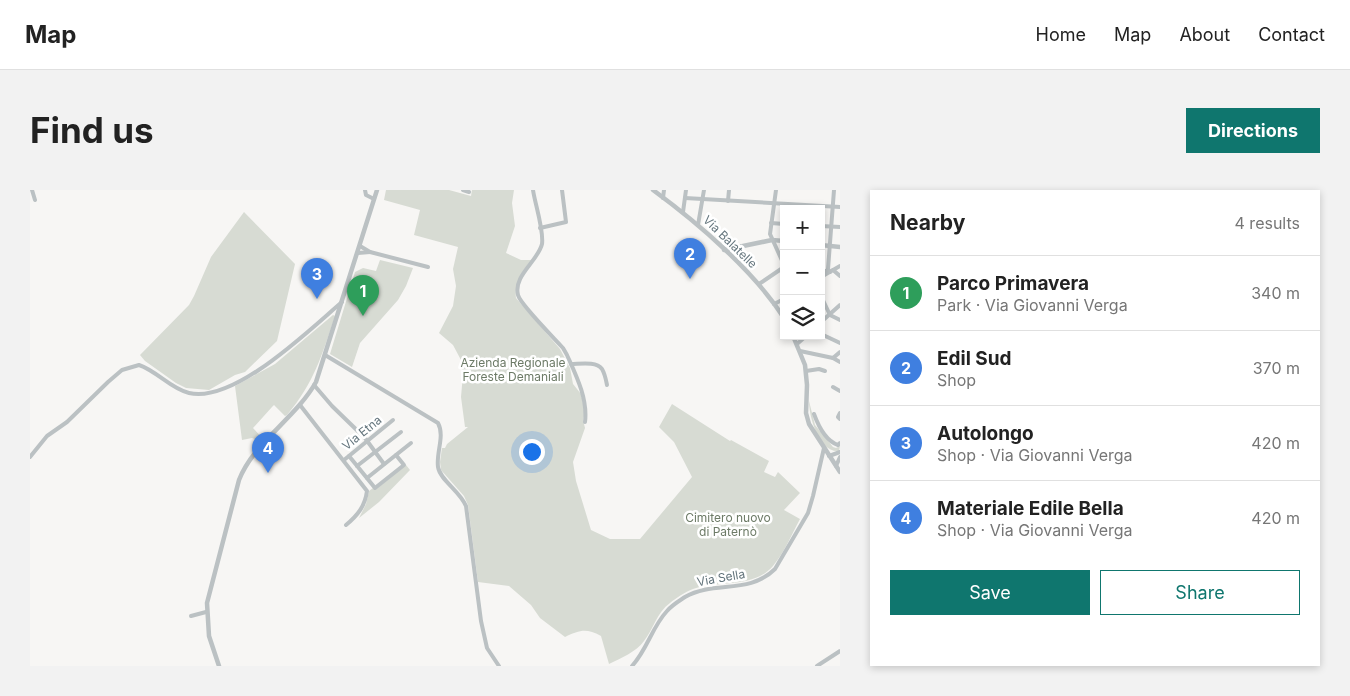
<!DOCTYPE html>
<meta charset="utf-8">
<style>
body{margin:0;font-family:Inter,sans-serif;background:#f2f2f2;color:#222}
.controls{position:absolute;right:15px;top:15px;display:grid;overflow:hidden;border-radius:0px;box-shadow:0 2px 8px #0003}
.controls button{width:45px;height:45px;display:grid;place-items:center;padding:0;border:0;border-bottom:1px solid #e0e0e0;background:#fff;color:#222;font:25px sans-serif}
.you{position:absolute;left:501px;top:261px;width:18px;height:18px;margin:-12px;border:4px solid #fff;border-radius:50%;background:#1a73e8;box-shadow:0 0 0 8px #1a73e833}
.badge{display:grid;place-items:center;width:32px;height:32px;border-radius:50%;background:#0f766e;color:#fff;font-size:16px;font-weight:700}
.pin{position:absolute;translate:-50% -41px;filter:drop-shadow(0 1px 2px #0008)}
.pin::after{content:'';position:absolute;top:26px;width:18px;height:15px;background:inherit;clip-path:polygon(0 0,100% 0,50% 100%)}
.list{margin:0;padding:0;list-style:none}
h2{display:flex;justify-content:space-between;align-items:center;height:65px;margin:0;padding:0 20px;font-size:21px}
h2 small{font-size:16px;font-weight:400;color:#767676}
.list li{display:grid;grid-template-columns:32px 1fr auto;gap:15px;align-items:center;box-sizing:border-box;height:75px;padding:0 20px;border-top:1px solid #e0e0e0}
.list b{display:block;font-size:19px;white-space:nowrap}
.list p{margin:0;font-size:16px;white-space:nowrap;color:#767676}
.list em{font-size:16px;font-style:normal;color:#767676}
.actions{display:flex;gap:10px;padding:15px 20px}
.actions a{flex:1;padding:11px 0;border:1px solid #0f766e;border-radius:0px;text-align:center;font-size:18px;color:#0f766e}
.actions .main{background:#0f766e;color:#fff}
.icon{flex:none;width:28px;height:28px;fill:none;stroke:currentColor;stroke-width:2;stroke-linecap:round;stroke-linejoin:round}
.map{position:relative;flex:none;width:810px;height:476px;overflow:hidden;border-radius:0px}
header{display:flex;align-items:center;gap:30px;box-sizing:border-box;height:70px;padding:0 25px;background:#fff;border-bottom:1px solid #e0e0e0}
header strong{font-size:24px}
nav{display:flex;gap:28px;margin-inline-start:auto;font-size:18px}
.intro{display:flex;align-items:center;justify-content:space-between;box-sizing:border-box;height:120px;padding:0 30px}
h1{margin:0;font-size:35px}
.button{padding:12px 22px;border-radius:0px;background:#0f766e;color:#fff;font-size:18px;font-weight:700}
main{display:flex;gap:30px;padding:0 30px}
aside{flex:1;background:#fff;border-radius:0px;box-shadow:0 2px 8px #0003}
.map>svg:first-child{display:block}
.green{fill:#d7dbd3}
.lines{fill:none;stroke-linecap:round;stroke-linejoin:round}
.minor{stroke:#bbc1c3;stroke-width:4}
.tertiary{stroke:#bbc1c3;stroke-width:4.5}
.labels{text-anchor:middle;stroke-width:5;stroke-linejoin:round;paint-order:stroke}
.street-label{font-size:12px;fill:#64757d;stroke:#fff}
.park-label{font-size:12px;fill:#6c7a66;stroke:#fff}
</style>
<header>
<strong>Map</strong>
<nav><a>Home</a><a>Map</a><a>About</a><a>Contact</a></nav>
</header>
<div class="intro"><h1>Find us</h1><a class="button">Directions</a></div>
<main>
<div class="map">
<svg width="810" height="476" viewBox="0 0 810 476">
<rect width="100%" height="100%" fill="#f7f6f4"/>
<!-- green -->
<g class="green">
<path d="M356,0h63l22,6 1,-6h42l-2,13 3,23 -9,27 15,7h10c-9,12 -17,22 -15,38l44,51 10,19 3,16 8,10 4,18 -2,8 2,8 -12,34 3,19 15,49 19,9h30l52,-62 -18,-35 -15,-15 13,-23 58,37 1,-1 38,21 -5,11 11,5 3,-5 22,21 -16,17 16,9c-8,15 -16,34 -27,47 -20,23 -55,14 -80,23 -8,3 -17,9 -23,14 -13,9 -17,27 -26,38 -8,11 -23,17 -35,23l-8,-28c-15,-8 -21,-6 -36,1l-25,-19 -9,-13 -22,-19 -31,-4 -10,-77 -4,-9 -23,-26 -1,-8 2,-14h3l2,-4 21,-17h-3l-4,-30 2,-23 -2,-14 -8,-15 -14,-12 14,-27 3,-20 -3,-17 5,-22 -44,-12 6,-25 -36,-10z"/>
<path d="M214,22l51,52 -18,77 -32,31 -10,3 -26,15 -23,-2 -10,-5 -31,-22 -5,-6 49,-50 5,-9 17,-39z"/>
<path d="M350,70l33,8 -7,18 -8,14 -38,43 -8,24 -22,-13 25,-82 8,-4 13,3z"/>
<path d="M303,125l2,1c-13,39 -21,67 -48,99l-2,1 -11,-11 -2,2 -19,21 10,11 -3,2 -8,-3 -10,2 -7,-54 40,-22z"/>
<path d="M779,211l6,24 18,22 3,1 4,-2 -1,5c-20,2 -30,-34 -30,-50z"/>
<path d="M376,275l4,5 -31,32 -20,16 7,-14 3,-13 4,-3 2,2z"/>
</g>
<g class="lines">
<!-- minor -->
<g class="minor">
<path d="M2,0l3,10"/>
<path d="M335,0l1,5 8,4"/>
<path d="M433,0l6,2"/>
<path d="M503,0c2,14 11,40 9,54 -4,17 -29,32 -24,51 2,9 37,44 45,53l4,7c9,20 21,44 18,67"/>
<path d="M746,0l-6,44 14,31"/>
<path d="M633,8l1,-8"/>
<path d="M655,8l155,9"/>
<path d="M698,11l1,-11"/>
<path d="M653,22l3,-22"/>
<path d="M741,33l13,1"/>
<path d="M668,35l6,-35"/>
<path d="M791,36l19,1"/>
<path d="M510,38l26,-6 -4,-32"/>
<path d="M330,56l10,6 58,15"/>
<path d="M328,63l12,-1"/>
<path d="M791,80l9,2 -2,-3 6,-79"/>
<path d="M803,80l7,6"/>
<path d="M791,87l19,-11"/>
<path d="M729,94l25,-17"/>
<path d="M791,106l9,19 10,5"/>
<path d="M744,114l10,-5"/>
<path d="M791,132l19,-17"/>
<path d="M791,144l19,9"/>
<path d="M767,154l9,-8"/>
<path d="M770,161l33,7 7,-6"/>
<path d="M295,165l113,68c7,13 -2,29 0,44 2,13 22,24 28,39l15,115 6,27 12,18"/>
<path d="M803,168l7,4"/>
<path d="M541,174c9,0 25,-3 31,5 3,5 4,11 5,16"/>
<path d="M776,181l13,-2 6,2"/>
<path d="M284,195l18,21 33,32 19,26"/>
<path d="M803,197l7,4"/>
<path d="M270,215l67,86c-2,15 -9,24 -21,34"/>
<path d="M810,223l-2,4 2,2"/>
<path d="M784,224c4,11 12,27 24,31l2,-2"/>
<path d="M319,266l26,32 29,-23 -8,-10"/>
<path d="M799,266l11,-4"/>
<path d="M0,267l17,-21 20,-14 41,-40 14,-12 17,-5c18,6 32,24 50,28 45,11 120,-63 153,-91"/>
<path d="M314,270l49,-40"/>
<path d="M327,276l44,-34"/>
<path d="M806,276l4,-9"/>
<path d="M337,288l44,-35"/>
<path d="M161,426l15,-4"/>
<path d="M602,476c15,-16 20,-39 35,-55 5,-6 12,-10 18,-14 29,-17 64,-2 90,-28l33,-56 5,-17 11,-48"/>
<path d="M787,476l23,-15"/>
</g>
<!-- tertiary -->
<g class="tertiary">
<path d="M623,0c45,33 101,81 131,128"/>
<path d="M791,55l19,2"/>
<path d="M694,60l48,-10 12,1"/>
<path d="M763,146l12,29 2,20 -1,28 3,11 31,48"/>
<path d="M189,476l-10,-30 -2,-33 32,-123c14,-37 57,-62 77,-98l61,-192"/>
</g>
</g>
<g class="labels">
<!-- street labels -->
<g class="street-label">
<text transform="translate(700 52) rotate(44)" y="4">Via Balatelle</text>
<text transform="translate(332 243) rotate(-39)" y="4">Via Etna</text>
<text transform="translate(691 388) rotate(-10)" y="4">Via Sella</text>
</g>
<!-- park labels -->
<g class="park-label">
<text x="483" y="177">Azienda Regionale<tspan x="483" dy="14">Foreste Demaniali</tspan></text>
<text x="698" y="332">Cimitero nuovo<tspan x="698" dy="14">di Paternò</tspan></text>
</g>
</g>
</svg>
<div class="controls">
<button>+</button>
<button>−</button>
<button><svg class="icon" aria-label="layers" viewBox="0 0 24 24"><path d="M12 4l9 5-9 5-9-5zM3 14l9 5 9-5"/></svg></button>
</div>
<div class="you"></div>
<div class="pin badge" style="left:333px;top:126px;background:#2e9e5b">1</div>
<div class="pin badge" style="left:660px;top:89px;background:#3f7fe0">2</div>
<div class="pin badge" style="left:287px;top:109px;background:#3f7fe0">3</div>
<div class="pin badge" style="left:238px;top:283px;background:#3f7fe0">4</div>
</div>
<aside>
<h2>Nearby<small>4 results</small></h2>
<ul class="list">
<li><span class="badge" style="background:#2e9e5b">1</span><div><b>Parco Primavera</b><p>Park · Via Giovanni Verga</p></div><em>340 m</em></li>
<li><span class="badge" style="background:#3f7fe0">2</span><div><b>Edil Sud</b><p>Shop</p></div><em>370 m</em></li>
<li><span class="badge" style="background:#3f7fe0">3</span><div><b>Autolongo</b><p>Shop · Via Giovanni Verga</p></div><em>420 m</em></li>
<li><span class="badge" style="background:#3f7fe0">4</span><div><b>Materiale Edile Bella</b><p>Shop · Via Giovanni Verga</p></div><em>420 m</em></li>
</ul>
<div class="actions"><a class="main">Save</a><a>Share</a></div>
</aside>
</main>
